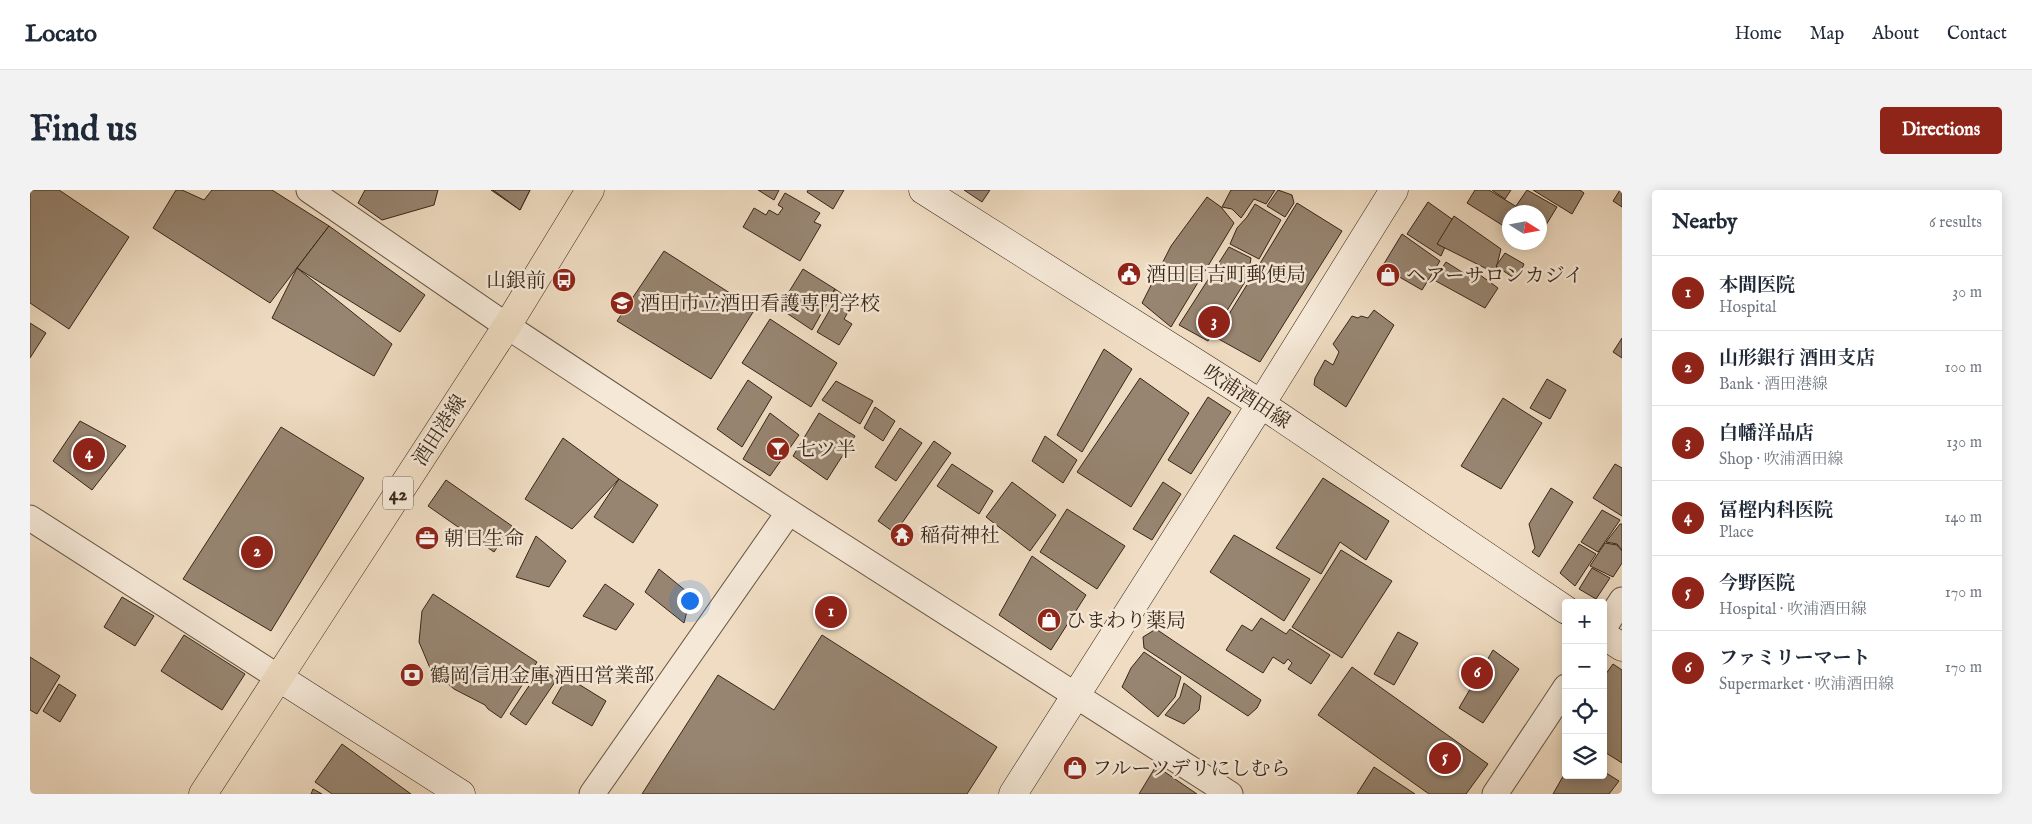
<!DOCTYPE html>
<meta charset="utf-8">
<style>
body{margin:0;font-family:"IM FELL English","Noto Serif JP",serif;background:#f2f2f3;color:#1f2937}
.controls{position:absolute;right:15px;bottom:15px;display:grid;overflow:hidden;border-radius:5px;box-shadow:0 2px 12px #0003}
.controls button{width:45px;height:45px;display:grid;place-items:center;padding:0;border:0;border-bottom:1px solid #e0e1e3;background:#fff;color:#1f2937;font:25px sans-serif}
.compass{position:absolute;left:1472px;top:15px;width:45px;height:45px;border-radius:50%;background:#fff;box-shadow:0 2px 12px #0003;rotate:101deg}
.you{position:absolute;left:659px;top:410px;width:18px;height:18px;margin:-12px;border:4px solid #fff;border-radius:50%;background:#1a73e8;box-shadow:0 0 0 8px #1a73e833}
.badge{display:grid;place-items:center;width:32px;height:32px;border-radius:50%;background:#8f2418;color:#fff;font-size:16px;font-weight:700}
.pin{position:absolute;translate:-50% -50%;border:2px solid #fff;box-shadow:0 1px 5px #0006}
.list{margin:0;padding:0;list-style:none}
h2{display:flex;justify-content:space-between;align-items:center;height:65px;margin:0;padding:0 20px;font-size:21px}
h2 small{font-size:16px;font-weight:400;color:#747a83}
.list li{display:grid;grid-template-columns:32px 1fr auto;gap:15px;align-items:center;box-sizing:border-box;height:75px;padding:0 20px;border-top:1px solid #e0e1e3}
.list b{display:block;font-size:19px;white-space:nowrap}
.list p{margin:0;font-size:16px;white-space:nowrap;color:#747a83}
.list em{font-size:16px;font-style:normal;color:#747a83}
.icon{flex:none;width:28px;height:28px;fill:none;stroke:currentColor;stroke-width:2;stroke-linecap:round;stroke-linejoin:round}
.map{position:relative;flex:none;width:1592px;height:604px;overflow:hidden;border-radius:5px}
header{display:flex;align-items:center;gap:30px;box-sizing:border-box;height:70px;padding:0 25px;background:#fff;border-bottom:1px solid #e0e1e3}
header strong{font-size:24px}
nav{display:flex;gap:28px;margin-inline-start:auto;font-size:18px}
.intro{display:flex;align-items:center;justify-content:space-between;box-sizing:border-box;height:120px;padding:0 30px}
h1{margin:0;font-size:35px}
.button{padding:12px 22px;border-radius:5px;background:#8f2418;color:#fff;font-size:18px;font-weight:700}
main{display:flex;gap:30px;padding:0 30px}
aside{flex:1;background:#fff;border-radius:5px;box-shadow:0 2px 12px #0003}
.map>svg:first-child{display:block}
.building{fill:#978571;stroke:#382619}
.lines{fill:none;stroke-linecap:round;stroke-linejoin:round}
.street-casing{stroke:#665443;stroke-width:27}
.secondary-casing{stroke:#382619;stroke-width:29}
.primary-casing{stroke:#382619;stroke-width:29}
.street{stroke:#f5e8d7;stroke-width:25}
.secondary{stroke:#f5e8d7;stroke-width:28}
.primary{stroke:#efdcc2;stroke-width:28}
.labels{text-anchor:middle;stroke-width:5;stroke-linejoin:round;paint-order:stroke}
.shield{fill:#f5e8d7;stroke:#716052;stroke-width:1}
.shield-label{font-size:19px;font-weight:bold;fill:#382619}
.poi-label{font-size:20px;fill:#382619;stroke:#f5e8d7;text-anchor:start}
.street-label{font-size:20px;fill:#382619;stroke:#f5e8d7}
</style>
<header>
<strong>Locato</strong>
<nav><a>Home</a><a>Map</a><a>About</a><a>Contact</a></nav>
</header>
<div class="intro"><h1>Find us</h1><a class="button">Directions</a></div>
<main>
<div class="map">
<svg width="1592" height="604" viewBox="0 0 1592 604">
<rect width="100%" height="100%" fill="#efdcc2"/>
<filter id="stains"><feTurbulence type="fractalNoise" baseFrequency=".004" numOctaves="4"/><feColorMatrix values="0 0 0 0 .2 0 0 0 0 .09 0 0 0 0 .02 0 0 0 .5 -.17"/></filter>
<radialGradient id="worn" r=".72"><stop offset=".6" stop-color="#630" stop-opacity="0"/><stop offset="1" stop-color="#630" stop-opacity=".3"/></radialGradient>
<!-- building -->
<g class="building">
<path d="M0,0h29l70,47 -60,92 -39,-26z"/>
<path d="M146,0h6l22,10 8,-10h60l57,36 -59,77 -117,-75z"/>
<path d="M335,0h73l-4,15 -52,15 -24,-17z"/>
<path d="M461,0h39l-10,20z"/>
<path d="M463,0h37l-10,20z"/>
<path d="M728,0h21l-5,10z"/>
<path d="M778,0h36l-11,19 -26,-17z"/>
<path d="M934,0h26l-8,12z"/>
<path d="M1201,0h44l-9,14 -12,-5 -13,19 -9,-9 -10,-2z"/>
<path d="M1248,0l14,5 2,8 -9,14 -18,-11z"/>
<path d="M1445,0h14l36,22h-15v18l-43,-27z"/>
<path d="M1462,0h19l-6,9z"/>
<path d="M1497,0l30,17 -11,18 -6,-4v-9h-14l-10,-6z"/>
<path d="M1503,0h47l4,3 -12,21z"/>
<path d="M1590,0h2v17l-9,-6z"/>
<path d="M755,3l35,20 -6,9 7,3 -21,36 -57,-34 11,-19 12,7 3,-5 9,5 5,-7 -5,-3z"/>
<path d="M1177,7l14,10 13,16 -63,104 -29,-24 29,-57z"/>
<path d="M1398,12l28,20 -15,34 -34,-22z"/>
<path d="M1267,13l45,28 -82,131 -45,-25z"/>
<path d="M1225,14l26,16 -22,39 -29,-15 7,-16 10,-11z"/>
<path d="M1424,26l47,33 -6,24 -58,-29z"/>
<path d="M299,36l96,69 -25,37 -103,-64z"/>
<path d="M1372,44l38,27 -18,29 -40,-23z"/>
<path d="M1199,57l22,11 -3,19 -40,64 -29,-16z"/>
<path d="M634,61l91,58 -44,70 -94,-58z"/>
<path d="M1475,63l19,11 -7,16 -21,-14z"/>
<path d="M1416,72l24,15 6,-5 22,16 -13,20 -51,-28z"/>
<path d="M267,78l95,76 -18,32 -102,-58z"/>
<path d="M773,79l32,20 -23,41 -33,-22z"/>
<path d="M805,99l19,13 -10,17 8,5 -13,21 -22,-13 19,-33 -5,-3z"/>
<path d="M1344,120l20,15 -48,82 -32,-22 1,-7 10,-18 8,5 6,-13 -6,-8 19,-28 6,2 3,-2 7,2z"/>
<path d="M740,129l67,44 -26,44 -69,-44z"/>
<path d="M0,133l16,10 -16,25z"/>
<path d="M1592,148v20l-9,-6z"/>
<path d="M1074,159l28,20 -50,83 -25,-17z"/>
<path d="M1110,188l49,35 -58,94 -54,-35z"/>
<path d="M1517,189l19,11 -16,29 -20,-11z"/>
<path d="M718,190l24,17 -30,50 -25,-18z"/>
<path d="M806,191l37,20 -13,23 -38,-24z"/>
<path d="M1178,207l23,15 -40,62 -23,-14z"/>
<path d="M1473,208l39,25 -41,66 -40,-23z"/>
<path d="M845,217l20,14 -12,20 -19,-13z"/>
<path d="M740,223l29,22 -29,41 -27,-17z"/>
<path d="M789,223l36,23 -28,44 -34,-24z"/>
<path d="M50,231l46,25 -34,44 -39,-29z"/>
<path d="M251,237l83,51 -93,153 -88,-52z"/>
<path d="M870,238l22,15 -26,38 -21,-14z"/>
<path d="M1015,246l32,24 -14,23 -31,-22z"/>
<path d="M533,248l56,41 -47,50 -47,-30z"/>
<path d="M904,251l17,12 -56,80 -17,-12z"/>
<path d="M922,274l41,27 -14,23 -42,-28z"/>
<path d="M1585,274l7,4v48l-29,-18z"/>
<path d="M1293,288l66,43 -23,39 -26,-18 -19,32 -45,-26z"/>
<path d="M589,289l39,26 -25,38 -39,-26z"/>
<path d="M416,290l66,46 -18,26 -66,-46z"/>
<path d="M982,292l44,33 -26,36 -44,-34z"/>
<path d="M1133,292l18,12 -29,46 -19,-11z"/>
<path d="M1521,298l22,14 -34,55 -7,-5 3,-4 -6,-24z"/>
<path d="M1037,319l58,37 -28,43 -57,-37z"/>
<path d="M1572,320l18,10 -22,32 -17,-10z"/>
<path d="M1590,334h2v26l-5,-6 -11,-2z"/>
<path d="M1204,345l76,44 -26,42 -74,-49z"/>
<path d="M506,346l30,25 -17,26 -33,-10z"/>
<path d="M1575,353l12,2 5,6v12l-9,14 -23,-11z"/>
<path d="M1549,354l17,10 -21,32 -15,-13z"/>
<path d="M1311,360l51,31 -50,77 -50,-31z"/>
<path d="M1002,366l54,39 -35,55 -52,-35z"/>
<path d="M1562,378l18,10 -14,21 -17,-10z"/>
<path d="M629,379l32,26 -7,28 -39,-31z"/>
<path d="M575,394l29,20 -18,26 -33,-14z"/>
<path d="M403,404l104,68 -36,56 -13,-9 -3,-4 -31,-16 -24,-21 -11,-26 3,-31z"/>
<path d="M92,407l32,19 -19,30 -31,-19z"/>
<path d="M1231,428l25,16 4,-5 40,26 -19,29 -23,-15 4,-6 -4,-4 -4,5 -11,-7 -10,16 -37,-23 16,-25 10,6z"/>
<path d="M1126,439l105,71 -4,8 -9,8 -104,-68 -1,-11z"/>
<path d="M1368,442l20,11 -24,42 -20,-11z"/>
<path d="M154,445l61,39 -23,36 -61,-39z"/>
<path d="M792,445l175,112 -30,47h-325l76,-119 56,35z"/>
<path d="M1463,460l26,19 -36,54 -24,-15z"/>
<path d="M1114,462l37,25 -6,20 -17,20 -36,-30 9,-19z"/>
<path d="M0,467l30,19 -23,38 -7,-4z"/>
<path d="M1583,474l9,6v93l-19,-12v-73z"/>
<path d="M1322,477l136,97 -22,30h-37l-111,-79z"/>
<path d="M511,478l16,11 -31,46 -16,-11z"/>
<path d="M537,487l39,24 -14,25 -40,-23z"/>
<path d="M1154,493l17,13 -2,14 -15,14 -19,-9 15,-18z"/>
<path d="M29,494l17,11 -16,27 -17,-11z"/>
<path d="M312,554l69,50h-79l-17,-12z"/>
<path d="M1126,576l41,28h-58z"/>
<path d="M1344,577l41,27h-58z"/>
<path d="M1536,581v4h37v-4l16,10 -10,13h-56z"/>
<path d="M283,599l9,5h-11z"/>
</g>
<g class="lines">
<!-- street casing -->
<g class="street-casing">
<g id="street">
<path d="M279,0l198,136 282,186 441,282"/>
<path d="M0,328l248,159"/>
<path d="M1573,439l19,-29"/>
<path d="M562,604l197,-282"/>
<path d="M1465,604l71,-107"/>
</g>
</g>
<!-- secondary casing -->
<g class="secondary-casing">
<g id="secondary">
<path d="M893,0l338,214 305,206"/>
<path d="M1573,445l19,12"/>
<path d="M248,487l183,117"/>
<path d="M983,604l248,-390 133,-214"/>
</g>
</g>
<!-- primary casing -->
<g class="primary-casing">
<path id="primary" d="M173,604l304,-468 83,-136"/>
</g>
<!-- street -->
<use href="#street" class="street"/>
<!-- secondary -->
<use href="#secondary" class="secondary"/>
<!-- primary -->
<use href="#primary" class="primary"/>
</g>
<!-- icons -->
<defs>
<g id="civic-disc" transform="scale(1.25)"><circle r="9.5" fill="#8f2418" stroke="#f5e8d7"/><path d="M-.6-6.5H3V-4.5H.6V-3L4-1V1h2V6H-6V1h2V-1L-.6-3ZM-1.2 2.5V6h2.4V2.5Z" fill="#fff"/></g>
<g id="shop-disc" transform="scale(1.25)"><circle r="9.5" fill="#8f2418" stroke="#f5e8d7"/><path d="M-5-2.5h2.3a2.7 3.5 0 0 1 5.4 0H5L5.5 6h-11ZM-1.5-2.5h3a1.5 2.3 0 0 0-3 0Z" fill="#fff"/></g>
<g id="bus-disc" transform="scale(1.25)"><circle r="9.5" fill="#8f2418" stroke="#f5e8d7"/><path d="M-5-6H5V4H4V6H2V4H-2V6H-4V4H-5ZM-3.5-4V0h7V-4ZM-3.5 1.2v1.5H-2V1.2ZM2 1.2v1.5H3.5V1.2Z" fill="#fff"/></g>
<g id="school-disc" transform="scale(1.25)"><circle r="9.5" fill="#8f2418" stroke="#f5e8d7"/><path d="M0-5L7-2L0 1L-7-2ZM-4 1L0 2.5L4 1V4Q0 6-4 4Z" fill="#fff"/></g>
<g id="bar-disc" transform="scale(1.25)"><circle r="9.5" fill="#8f2418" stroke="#f5e8d7"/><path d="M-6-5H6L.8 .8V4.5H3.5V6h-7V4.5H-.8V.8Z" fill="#fff"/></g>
<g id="temple-disc" transform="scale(1.25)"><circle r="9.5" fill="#8f2418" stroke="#f5e8d7"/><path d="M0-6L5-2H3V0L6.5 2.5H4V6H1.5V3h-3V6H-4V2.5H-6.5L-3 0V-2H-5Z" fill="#fff"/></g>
<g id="office-disc" transform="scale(1.25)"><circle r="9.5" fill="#8f2418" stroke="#f5e8d7"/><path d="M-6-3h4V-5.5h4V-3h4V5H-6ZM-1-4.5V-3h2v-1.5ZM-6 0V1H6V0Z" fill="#fff"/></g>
<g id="bank-disc" transform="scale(1.25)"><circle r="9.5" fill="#8f2418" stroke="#f5e8d7"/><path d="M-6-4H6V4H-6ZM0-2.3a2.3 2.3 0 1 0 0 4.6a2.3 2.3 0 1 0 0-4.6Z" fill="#fff"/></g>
</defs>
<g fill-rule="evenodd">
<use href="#civic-disc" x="1099" y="84"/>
<use href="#shop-disc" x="1358" y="85"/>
<use href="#bus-disc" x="534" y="90"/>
<use href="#school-disc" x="592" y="113"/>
<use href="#bar-disc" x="748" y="259"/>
<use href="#temple-disc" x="872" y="345"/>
<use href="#office-disc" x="397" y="348"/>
<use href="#shop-disc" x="1019" y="430"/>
<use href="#bank-disc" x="382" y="485"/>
<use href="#shop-disc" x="1045" y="578"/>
</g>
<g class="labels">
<!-- shield labels -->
<rect class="shield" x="353" y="286.5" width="30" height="33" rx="4"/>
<g class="shield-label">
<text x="368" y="310">42</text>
</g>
<!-- poi labels -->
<g class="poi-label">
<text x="1116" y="91">酒田日吉町郵便局</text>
<text x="1376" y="92">ヘアーサロンカジイ</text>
<text x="516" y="97" text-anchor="end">山銀前</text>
<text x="610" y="120">酒田市立酒田看護専門学校</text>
<text x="766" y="266">七ツ半</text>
<text x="890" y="352">稲荷神社</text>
<text x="414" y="355">朝日生命</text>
<text x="1036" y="437">ひまわり薬局</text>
<text x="400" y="492">鶴岡信用金庫 酒田営業部</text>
<text x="1062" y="585">フルーツデリにしむら</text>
</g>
<!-- street labels -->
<g class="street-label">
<text transform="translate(1217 206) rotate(33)" y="7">吹浦酒田線</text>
<text transform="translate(409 240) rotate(-57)" y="7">酒田港線</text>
</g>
</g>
<rect width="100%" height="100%" filter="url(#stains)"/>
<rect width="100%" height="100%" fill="url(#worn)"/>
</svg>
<div class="controls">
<button>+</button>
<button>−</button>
<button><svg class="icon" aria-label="locate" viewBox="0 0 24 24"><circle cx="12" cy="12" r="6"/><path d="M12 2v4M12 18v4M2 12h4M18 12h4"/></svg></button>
<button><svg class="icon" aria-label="layers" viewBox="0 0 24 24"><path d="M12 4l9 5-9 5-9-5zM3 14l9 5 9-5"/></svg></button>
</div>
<svg class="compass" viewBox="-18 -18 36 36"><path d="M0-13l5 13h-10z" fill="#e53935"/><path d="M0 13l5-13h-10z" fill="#747a83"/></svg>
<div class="you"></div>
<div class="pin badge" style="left:801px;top:422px">1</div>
<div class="pin badge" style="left:227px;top:362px">2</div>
<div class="pin badge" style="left:1184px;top:132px">3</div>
<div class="pin badge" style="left:59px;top:264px">4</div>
<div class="pin badge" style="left:1415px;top:568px">5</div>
<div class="pin badge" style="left:1447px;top:483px">6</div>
</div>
<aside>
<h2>Nearby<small>6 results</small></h2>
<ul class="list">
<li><span class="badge">1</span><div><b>本間医院</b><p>Hospital</p></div><em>30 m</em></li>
<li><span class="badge">2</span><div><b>山形銀行 酒田支店</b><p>Bank · 酒田港線</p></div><em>100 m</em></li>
<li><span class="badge">3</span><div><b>白幡洋品店</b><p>Shop · 吹浦酒田線</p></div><em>130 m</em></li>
<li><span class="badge">4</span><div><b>冨樫内科医院</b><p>Place</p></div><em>140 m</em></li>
<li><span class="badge">5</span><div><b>今野医院</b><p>Hospital · 吹浦酒田線</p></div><em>170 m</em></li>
<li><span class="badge">6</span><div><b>ファミリーマート</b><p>Supermarket · 吹浦酒田線</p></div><em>170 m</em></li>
</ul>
</aside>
</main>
